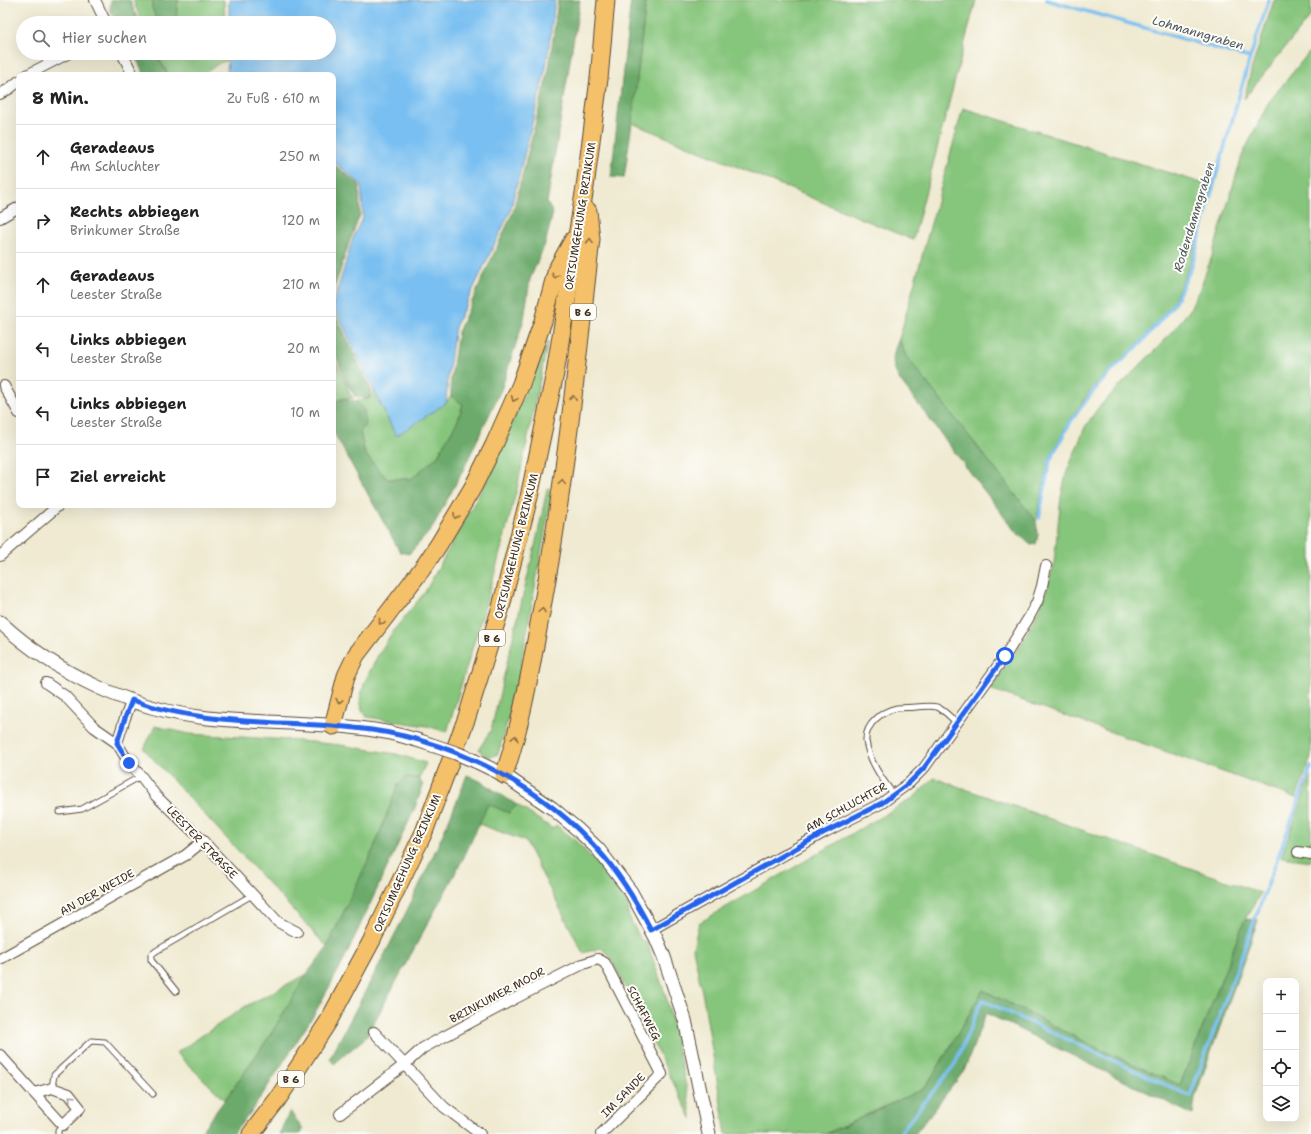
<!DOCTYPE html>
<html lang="de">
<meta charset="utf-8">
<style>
body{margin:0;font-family:"Shantell Sans",sans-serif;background:#f2f2f2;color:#222}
.controls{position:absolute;right:12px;bottom:12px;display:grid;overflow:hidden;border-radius:8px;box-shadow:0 4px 16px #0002}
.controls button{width:36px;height:36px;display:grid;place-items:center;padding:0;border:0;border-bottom:1px solid #e0e0e0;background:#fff;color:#222;font:20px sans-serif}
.stop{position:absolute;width:12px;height:12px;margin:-9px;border:3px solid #2563eb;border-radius:50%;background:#fff}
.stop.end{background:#2563eb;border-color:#fff;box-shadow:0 1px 4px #0008}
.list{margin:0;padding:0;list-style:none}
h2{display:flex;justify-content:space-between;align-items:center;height:52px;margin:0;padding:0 16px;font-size:17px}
h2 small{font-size:13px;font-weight:400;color:#767676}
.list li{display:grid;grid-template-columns:26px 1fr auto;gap:12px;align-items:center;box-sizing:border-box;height:64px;padding:0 16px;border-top:1px solid #e0e0e0}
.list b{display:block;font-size:15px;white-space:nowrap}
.list p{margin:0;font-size:13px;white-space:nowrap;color:#767676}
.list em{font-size:13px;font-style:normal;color:#767676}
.icon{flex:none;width:22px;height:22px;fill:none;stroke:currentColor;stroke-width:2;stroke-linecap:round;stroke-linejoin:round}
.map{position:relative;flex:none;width:1311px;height:1134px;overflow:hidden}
.search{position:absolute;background:#fff;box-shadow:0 4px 16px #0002;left:16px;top:16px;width:320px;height:44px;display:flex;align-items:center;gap:10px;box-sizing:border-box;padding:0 14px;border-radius:22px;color:#767676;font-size:15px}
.panel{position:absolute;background:#fff;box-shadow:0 4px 16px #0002;left:16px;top:72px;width:320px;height:436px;border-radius:8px}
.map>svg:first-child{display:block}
.green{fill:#86c57c;stroke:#60784d}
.forest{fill:#6caa6c;stroke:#546a45}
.water{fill:#79bff1;stroke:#5a7488}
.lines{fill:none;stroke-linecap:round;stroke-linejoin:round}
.stream{stroke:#79bff1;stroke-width:3.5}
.service-casing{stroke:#564739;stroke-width:7}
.minor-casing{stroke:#564739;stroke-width:12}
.tertiary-casing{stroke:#564739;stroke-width:15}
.trunk-casing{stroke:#564739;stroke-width:19}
.service{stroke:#fff;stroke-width:5}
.minor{stroke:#fff;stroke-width:10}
.tertiary{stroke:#fff;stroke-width:13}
.trunk{stroke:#f4c16a;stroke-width:17}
.tertiary-bridge-casing{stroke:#564739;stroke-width:15;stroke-linecap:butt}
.tertiary-bridge{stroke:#fff;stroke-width:13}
.oneway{stroke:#8e6e40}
.oneway2{stroke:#a79f9a}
.route{stroke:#2563eb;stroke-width:5}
.labels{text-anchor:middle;stroke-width:4;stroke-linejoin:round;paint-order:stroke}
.shield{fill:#fdfcf7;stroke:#75695f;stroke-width:1}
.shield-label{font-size:10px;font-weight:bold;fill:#3b2a1e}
.street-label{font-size:11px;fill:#3b2a1e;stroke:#fdfcf7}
.water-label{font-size:12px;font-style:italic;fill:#4e575d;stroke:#fdfcf7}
</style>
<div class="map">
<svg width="1311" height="1134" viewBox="0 0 1311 1134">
<rect width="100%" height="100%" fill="#fdfcf7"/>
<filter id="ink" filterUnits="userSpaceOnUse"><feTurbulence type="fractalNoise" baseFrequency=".025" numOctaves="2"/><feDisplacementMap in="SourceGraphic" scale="8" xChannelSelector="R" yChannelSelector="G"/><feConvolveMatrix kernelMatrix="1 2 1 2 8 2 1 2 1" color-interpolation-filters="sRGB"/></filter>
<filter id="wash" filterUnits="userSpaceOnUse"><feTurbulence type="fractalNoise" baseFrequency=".012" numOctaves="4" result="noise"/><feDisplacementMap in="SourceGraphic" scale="16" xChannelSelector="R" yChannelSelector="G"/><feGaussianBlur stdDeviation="0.9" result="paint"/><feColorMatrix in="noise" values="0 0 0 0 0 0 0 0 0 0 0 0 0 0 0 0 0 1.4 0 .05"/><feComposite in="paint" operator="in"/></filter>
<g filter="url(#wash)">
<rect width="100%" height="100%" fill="#efead1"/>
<!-- green -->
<g class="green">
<path d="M133,0h20l-1,8 6,15h-16z"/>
<path d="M178,0h46l1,23h-54l5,-4z"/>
<path d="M646,0h330l-63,240 -281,-117z"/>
<path d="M1274,0h37v15l-67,84 8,-32z"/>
<path d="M1311,50v708l-15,40 -306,-109 31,-44 24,-48 9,-34 7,-66 5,-23 19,-47 13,-19 65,-66 26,-31 12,-25 11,-30 30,-100 26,-53z"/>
<path d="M156,53h70v8l-7,2 -16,12h-34z"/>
<path d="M963,108l248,78 -21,78 -17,39 -34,40 -46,44 -23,33 -21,39 -13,62 -130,-165 -7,-17z"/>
<path d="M548,341l-31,148 -25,94 -45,149 -20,-6 -60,-9 -5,-7 -2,-11 5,-18 12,-24 16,-26 32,-39 65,-118z"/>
<path d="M333,355l17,39 4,4h-11l-10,4z"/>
<path d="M374,391l22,45 50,-33 5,-7 12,8 -5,16 -21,37 -26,22h-24l-22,-25 -5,-22 4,-21 -8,-10 13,-2z"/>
<path d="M549,488l3,5 -36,199 -18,62 -7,3 -8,-2 -4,-6 12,-19 47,-197 9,-44z"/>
<path d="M155,726l34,8 102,6 49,5 56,9 30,9 -7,15 -12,-1 -9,8 -24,63 -47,99 -183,-198z"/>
<path d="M1311,775v86l-30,-4z"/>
<path d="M934,778l327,115 -16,26 -65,166 -79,-35 -118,-60 -31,54 -27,44 -100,46h-99l-22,-132 -11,-54 6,-25 214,-125z"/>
<path d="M488,804l21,9 8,-8 36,24 3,-4 20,16 29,31 24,34 -1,9 13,25 6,3 19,53 20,90 6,34 -82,-163 -9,-9 -18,5 -58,-112 -46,-17z"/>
<path d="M307,974l-38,63 -44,63 -49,-47 70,-47z"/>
</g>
<!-- forest -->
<g class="forest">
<path d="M111,0h19l9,23h-22l-7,-13z"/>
<path d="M153,0h25l-2,19 -5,4h-13l-6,-15z"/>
<path d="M558,0h22l-33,203 6,10 -8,31 -15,35 -6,40 -23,71 -39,82 -31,58 -22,24 -9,-2 -67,-121v-28l10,-4 13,2 8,10 2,12 -6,9 5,22 22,25h24l26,-22 21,-37 5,-16 -12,-8v-18l7,-46 55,-120 36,-143z"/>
<path d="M631,0h15l-14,123 -8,55 -13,-1z"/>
<path d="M133,53h22l13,22h-23z"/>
<path d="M333,164l26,20 1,31 -10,25 -17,52v-59l2,-4 -2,-11z"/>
<path d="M333,310l38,79 -2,10 -14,-3 -8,-12 -11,-29 -3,-4z"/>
<path d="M899,339l7,17 130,165 2,14 -2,9 -5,1 -16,-14 -114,-149c-10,-16 -10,-25 -2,-43z"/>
<path d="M467,775l13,6 37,24 -8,8 -21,-9 -24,53 -98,180 -32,27 -4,-6c49,-93 100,-185 137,-283z"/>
<path d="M406,777l13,1 4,8 -9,24 -72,154 -30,54 -61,94 -18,22h-34l34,-45 36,-52 38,-63 20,-27 47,-99 24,-63z"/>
<path d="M1245,919l13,1 -63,177 -2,17 -6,-2 -201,-99 -22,58 -49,63h-89l99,-46 27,-44 31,-54 118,60 79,35z"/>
<path d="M290,1111l13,19 -3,4h-21z"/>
</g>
<!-- water -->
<path class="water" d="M229,0h326l-9,68 -36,144 -55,115 -7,49 -2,27 -50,33 -63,-131 20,-67 10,-22 -2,-32 -28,-23v-86h-106l1,-22h101v-30h-100z"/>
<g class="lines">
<!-- stream -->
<g class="stream">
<path d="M1047,0l203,58"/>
<path d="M1039,518l11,-58 21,-39 24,-32 18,-20 27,-25 34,-40 18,-38 21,-79 37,-129 19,-58"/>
<path d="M899,1134l56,-70 27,-64 208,96 121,-329"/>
</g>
</g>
</g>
<g filter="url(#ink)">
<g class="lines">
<!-- service casing -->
<g class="service-casing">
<g id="service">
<path d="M894,795c-12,-16 -25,-34 -28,-54 -1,-17 16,-30 31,-33 6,-1 13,0 19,-1 7,0 14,-2 21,0 7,3 13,10 19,15"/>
<path d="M60,812l22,-3 59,-33"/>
<path d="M176,991l-25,-31v-5l5,-4 96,-56"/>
<path d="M52,1088l2,-13 37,-34 14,1 48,52"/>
<path d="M58,1134v-4l5,-5"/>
</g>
</g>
<!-- minor casing -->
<g class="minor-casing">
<g id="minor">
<path d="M95,0l11,23"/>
<path d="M122,53l11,22"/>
<path d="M27,75l42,-22"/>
<path d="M0,94l9,-5 10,-8"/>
<path d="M0,218l19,-11"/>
<path d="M4,386l15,27"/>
<path d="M0,556l59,-51"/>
<path d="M46,683l19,13 29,31 23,16"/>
<path d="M132,700l-7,18 -8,25 12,20 12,13 15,20 47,45 75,81 19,10"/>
<path d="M1298,852l13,2"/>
<path d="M651,930l172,-97 59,-30 27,-20 15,-15 81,-112 23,-37 9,-17 5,-16 4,-20"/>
<path d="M0,959l186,-104 17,-14"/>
<path d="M374,1032l70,75 36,27"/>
<path d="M0,1055l34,38 18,-5 17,6 11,14 -17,17 -29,-32"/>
<path d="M340,1114l64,-49 19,-17 91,-49 69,-35 15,-5 7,4 57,111 -61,60"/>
</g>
</g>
<!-- tertiary casing -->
<g class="tertiary-casing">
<g id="tertiary">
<path d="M0,622c56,52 132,88 208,96 55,6 111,3 166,12 21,3 41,9 61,16"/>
<path d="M475,761l29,14 48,33 25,21 21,20 33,43 25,46 8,19 21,63 24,114"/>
</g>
</g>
<!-- trunk casing -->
<g class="trunk-casing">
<g id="trunk">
<path d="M333,726l13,-50 10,-21 69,-90 14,-21 34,-57 21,-42 27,-61 22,-63 14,-52 16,-29"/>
<path d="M504,775c18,-52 27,-108 37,-162 23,-124 36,-249 50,-374l-3,-28"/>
<path d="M251,1134l26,-34 51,-78 44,-82 52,-108 43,-115 34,-110 28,-110 16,-76 10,-48 30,-186 14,-108 7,-79"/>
</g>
</g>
<!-- service -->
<use href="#service" class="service"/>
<!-- minor -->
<use href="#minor" class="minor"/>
<!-- tertiary -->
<use href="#tertiary" class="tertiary"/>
<!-- trunk -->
<use href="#trunk" class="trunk"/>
<!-- tertiary-bridge casing -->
<g class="tertiary-bridge-casing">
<path id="tertiary-bridge" d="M435,746l21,7 19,8"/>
</g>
<!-- tertiary-bridge -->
<use href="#tertiary-bridge" class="tertiary-bridge"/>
</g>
<!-- one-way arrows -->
<defs><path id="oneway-chevron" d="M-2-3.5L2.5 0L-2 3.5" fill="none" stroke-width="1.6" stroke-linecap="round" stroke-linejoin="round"/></defs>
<g class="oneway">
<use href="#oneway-chevron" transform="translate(590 241) rotate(-88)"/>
<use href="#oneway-chevron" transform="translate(555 276) rotate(105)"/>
<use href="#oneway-chevron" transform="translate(573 398) rotate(-83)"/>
<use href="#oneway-chevron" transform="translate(514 399) rotate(114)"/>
<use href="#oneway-chevron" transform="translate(562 482) rotate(-82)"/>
<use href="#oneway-chevron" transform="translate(456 516) rotate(120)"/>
<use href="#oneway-chevron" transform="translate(542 610) rotate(-80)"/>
<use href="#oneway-chevron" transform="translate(381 622) rotate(128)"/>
<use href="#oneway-chevron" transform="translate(339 701) rotate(103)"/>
<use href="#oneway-chevron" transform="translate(515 738) rotate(-77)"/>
</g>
<use class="oneway2" href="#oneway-chevron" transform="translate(71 1098) rotate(-136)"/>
</g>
<g class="lines" filter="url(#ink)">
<!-- route -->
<path class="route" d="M129,763l-12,-20 8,-25 7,-18c71,26 148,20 223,28 89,8 184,55 243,122 22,24 38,51 53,80l172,-97 59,-30 27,-20 15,-15 81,-112"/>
</g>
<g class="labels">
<!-- shield labels -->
<g class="shield">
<rect x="570" y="304" width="26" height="16" rx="3"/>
<rect x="479" y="630" width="26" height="16" rx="3"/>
<rect x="278" y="1071" width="26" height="16" rx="3"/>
</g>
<g class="shield-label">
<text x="583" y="316">B 6</text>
<text x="492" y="642">B 6</text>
<text x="291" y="1083">B 6</text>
</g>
<!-- street labels -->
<g class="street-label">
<text transform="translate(580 216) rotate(-81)" y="4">ORTSUMGEHUNG BRINKUM</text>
<text transform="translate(516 546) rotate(-76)" y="4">ORTSUMGEHUNG BRINKUM</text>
<text transform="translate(846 807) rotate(-29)" y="4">AM SCHLUCHTER</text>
<text transform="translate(202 842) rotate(46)" y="4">LEESTER STRASSE</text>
<text transform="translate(407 863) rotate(-66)" y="4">ORTSUMGEHUNG BRINKUM</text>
<text transform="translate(97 892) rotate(-29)" y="4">AN DER WEIDE</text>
<text transform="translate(497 995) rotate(-28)" y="4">BRINKUMER MOOR</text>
<text transform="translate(644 1013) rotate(63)" y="4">SCHAFWEG</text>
<text transform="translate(623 1095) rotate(-45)" y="4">IM SANDE</text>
</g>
<!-- water labels -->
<g class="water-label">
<text transform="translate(1198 33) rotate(16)" y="4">Lohmanngraben</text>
<text transform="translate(1194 217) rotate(-73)" y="4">Rodendammgraben</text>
</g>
</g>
</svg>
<div class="controls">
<button>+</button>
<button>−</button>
<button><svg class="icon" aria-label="locate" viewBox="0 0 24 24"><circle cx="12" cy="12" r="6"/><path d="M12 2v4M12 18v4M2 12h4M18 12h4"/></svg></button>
<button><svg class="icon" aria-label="layers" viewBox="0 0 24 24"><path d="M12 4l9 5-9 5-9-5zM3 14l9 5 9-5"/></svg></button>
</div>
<div class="stop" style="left:1005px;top:656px"></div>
<div class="stop end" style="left:129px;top:763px"></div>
<div class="search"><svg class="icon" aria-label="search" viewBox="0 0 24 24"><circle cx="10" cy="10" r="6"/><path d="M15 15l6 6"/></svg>Hier suchen</div>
<section class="panel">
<h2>8 Min.<small>Zu Fuß · 610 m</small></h2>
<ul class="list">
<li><svg class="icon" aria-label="ahead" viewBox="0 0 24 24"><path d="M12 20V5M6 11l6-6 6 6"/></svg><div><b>Geradeaus</b><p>Am Schluchter</p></div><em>250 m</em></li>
<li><svg class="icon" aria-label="right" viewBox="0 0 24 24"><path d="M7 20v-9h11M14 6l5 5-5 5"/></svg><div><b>Rechts abbiegen</b><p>Brinkumer Straße</p></div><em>120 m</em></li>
<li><svg class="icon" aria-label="ahead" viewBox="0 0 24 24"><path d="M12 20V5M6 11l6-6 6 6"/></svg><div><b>Geradeaus</b><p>Leester Straße</p></div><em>210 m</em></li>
<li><svg class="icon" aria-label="left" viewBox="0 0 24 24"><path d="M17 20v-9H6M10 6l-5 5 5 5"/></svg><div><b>Links abbiegen</b><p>Leester Straße</p></div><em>20 m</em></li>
<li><svg class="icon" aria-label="left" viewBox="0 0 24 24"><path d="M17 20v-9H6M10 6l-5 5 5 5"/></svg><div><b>Links abbiegen</b><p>Leester Straße</p></div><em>10 m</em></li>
<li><svg class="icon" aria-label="arrive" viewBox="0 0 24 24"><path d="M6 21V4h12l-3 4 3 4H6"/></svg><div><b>Ziel erreicht</b></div></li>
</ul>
</section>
</div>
